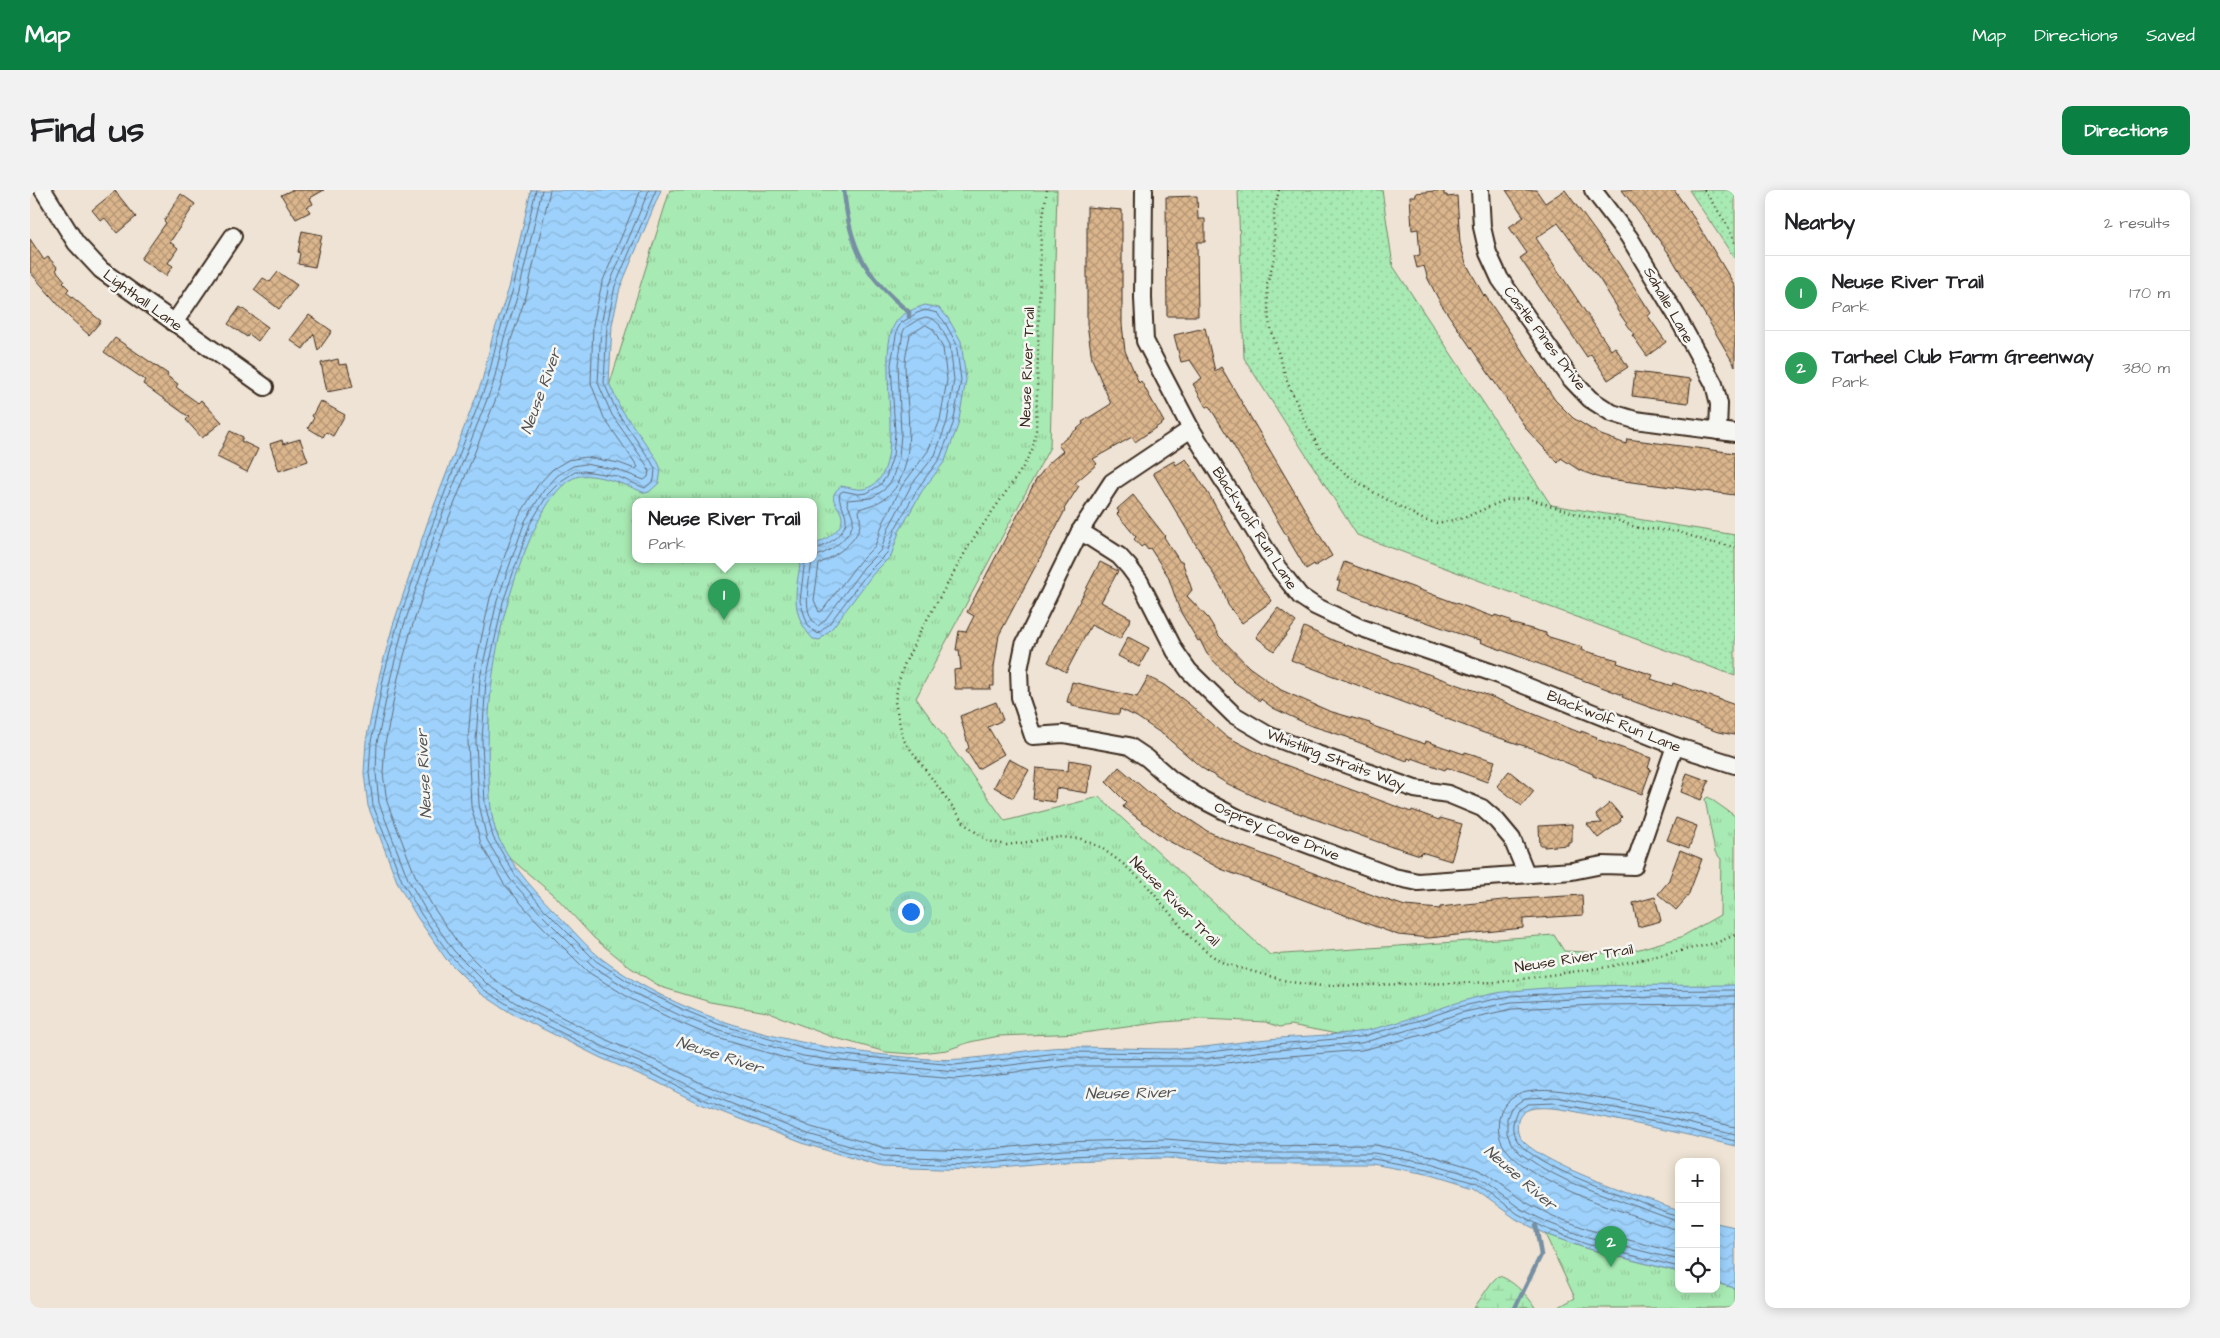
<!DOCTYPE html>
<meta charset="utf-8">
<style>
body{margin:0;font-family:"Architects Daughter",sans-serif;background:#f2f2f2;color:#202124}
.controls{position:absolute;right:15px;bottom:15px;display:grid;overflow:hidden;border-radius:10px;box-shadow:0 2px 12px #0003}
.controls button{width:45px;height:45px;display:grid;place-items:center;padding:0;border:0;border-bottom:1px solid #e0e0e0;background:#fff;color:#202124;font:25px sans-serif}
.you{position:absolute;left:880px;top:721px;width:18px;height:18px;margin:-12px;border:4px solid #fff;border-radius:50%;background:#1a73e8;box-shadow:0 0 0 8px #1a73e833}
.badge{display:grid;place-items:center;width:32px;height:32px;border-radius:50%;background:#0b8043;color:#fff;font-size:16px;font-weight:700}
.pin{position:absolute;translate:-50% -41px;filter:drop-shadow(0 1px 2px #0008)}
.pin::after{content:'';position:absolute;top:26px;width:18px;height:15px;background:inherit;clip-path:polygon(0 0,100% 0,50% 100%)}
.popup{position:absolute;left:602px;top:308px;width:185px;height:65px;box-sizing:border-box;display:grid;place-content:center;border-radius:10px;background:#fff;filter:drop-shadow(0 1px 4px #0005);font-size:16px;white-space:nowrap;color:#757577}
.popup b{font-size:19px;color:#202124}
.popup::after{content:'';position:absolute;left:50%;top:100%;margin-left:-10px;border:10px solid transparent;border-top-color:#fff}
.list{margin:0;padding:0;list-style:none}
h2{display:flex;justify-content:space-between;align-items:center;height:65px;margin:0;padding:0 20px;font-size:21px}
h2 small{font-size:16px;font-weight:400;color:#757577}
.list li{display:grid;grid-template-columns:32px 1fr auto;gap:15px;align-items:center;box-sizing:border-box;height:75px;padding:0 20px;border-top:1px solid #e0e0e0}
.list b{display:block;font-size:19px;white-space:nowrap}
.list p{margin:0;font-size:16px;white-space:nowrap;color:#757577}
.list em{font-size:16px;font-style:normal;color:#757577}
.icon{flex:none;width:28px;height:28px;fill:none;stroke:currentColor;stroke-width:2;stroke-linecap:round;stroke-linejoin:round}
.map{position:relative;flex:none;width:1705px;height:1118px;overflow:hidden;border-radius:10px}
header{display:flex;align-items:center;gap:30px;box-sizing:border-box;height:70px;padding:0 25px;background:#0b8043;color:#fff}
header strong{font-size:24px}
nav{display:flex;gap:28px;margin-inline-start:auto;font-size:18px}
.intro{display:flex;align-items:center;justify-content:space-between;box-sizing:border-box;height:120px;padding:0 30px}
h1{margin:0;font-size:35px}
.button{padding:12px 22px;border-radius:10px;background:#0b8043;color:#fff;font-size:18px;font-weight:700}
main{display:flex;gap:30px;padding:0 30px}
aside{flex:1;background:#fff;border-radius:10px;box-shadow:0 2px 12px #0003}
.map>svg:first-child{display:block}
.grass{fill:url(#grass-dots);stroke:#728a68}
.wetland{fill:url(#wetland-marsh);stroke:#728a68}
.park{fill:url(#park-tufts);stroke:#728a68;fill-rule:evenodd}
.water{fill:url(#water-waves);stroke:#768fa3}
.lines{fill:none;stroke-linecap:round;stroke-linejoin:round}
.shore{stroke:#636d77;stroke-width:1}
.stream{stroke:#768fa3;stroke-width:4.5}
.building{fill:url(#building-cross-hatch);stroke:#3b2a1e}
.minor-casing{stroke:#3b2a1e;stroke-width:20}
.path{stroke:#3b2a1e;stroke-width:2.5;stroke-dasharray:1 4;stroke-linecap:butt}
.minor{stroke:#f6f6f2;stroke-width:16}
.labels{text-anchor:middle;stroke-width:5;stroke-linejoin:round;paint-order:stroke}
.street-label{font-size:15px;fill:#3b2a1e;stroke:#f6f6f2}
.water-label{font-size:16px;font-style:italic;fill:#545456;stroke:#f6f6f2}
</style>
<header>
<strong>Map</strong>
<nav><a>Map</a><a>Directions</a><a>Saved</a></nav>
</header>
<div class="intro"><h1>Find us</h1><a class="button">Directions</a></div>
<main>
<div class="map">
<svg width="1705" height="1118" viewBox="0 0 1705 1118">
<defs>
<pattern id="grass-dots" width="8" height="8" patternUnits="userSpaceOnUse" patternTransform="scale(1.25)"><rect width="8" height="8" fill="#a8eab3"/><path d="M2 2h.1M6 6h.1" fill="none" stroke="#92c99a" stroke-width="1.8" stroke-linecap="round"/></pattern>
<pattern id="wetland-marsh" width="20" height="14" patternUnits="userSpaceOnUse" patternTransform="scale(1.25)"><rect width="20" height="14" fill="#a8eab3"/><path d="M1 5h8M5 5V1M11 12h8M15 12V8" fill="none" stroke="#92c99a"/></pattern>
<pattern id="park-tufts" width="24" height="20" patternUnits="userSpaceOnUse" patternTransform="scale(1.25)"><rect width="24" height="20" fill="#a8eab3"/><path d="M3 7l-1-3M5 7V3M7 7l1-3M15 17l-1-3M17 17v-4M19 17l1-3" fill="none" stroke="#92c99a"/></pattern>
<pattern id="water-waves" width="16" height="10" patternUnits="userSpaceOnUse" patternTransform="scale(1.25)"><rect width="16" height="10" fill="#9ed2fc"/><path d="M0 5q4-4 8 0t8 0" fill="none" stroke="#89b4d8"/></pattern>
<pattern id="building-cross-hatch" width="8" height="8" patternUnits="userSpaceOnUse" patternTransform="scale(1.25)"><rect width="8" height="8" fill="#dbb68d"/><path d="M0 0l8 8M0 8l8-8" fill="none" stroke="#b39473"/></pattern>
</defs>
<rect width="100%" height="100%" fill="#eee3d4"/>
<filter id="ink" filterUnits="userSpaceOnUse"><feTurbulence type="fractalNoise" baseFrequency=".02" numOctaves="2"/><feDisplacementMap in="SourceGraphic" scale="10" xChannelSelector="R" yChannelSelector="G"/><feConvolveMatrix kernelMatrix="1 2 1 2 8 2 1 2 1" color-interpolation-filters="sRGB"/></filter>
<g filter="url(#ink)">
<!-- grass -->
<g class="grass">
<path d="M1208,0h144l11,76 158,239 184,30v141l-378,-141 -113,-177z"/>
<path d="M1659,0h46v69z"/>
</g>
<!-- wetland -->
<path class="wetland" d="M1468,1086c11,1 33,22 37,32h-61l18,-26z"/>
<!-- park -->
<g class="park">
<path d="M640,0h387l-7,257 -134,251 89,123 94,-24 171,158 284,-20 10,16 58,3 59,-17 39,-22 1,-56 -6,-7 -10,-53 3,-2 27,19v242l-398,-24 -46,-9 -11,2 -14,-5 -62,-3 -41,3 -80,11 -84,3 -29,6 -23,8 -36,4 -25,-2 -54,-15 -65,-25 -57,-10 -49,-15 -30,-19 -37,-30 -37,-40 -53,-45 -47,-124 42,-142 102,-175zM605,311h178v58h-178z"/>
<path d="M1515,1044l40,14 94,24v17h37v-6l19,5v20h-178l18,-10z"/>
</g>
<!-- water -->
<g class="water">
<path d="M501,0h130l-41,98 -8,37 -3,58 12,26 35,49 5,11 -2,14 -10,9 -4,1c-16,-7 -52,-22 -69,-16 -35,12 -63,106 -72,139 -13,53 -18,106 -15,160 1,20 1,42 9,61 15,32 41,59 66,84 12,13 24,27 38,38 93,69 215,92 328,100 48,4 95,-12 142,-12 33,0 66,2 98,2 33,0 65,-7 98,-10 30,-3 60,-3 89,-7 53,-8 101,-36 155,-41 74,-8 149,-5 223,-6v161c-44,-11 -88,-20 -133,-29 -22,-4 -45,-11 -67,-9 -8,1 -15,5 -17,13 -1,5 -1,10 1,15 16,27 127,63 160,75v61l-94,-24 -40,-14 -29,-15 -43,-31 -46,-14 -55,-10h-124l-81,-6 -102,3 -96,9 -87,-3 -77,-23 -107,-41 -45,-23 -52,-22 -90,-45 -31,-20 -34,-34 -29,-42 -19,-33 -30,-78 -4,-33 2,-32 14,-68 13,-48 34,-101 55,-143 11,-46 16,-47z"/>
<path d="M895,115l14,3 9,10 13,23 5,39 -8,45 -13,36 -23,30 -23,41 -8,24 -18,18 -40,53 -13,13 -7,-1c-24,-26 -17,-49 -12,-80h12v-14c9,-3 28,-14 29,-25 1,-14 -19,-20 -1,-34 7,1 15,4 23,3 50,-12 8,-133 32,-167 6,-9 20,-14 29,-17z"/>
<path d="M1686,1033l19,4v61l-19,-5z"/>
</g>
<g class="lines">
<!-- shore -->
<g class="shore">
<path d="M506,0l-23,99 -15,48 -11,45 -55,144 -35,100 -13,49 -13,67 -2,31 4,32 29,76 19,33 29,41 33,34 30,19 90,46 52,21 45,23 106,42 77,22 86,3 95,-9 103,-3 81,6h125l55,10 47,14 43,31 29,15 39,15 93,23"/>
<path d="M512,0l-23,101 -15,47 -11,46 -56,144 -34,100 -12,48 -14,67 -1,30 3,30 29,76 18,32 28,40 33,33 29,19 90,45 52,22 44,22 106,42 76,22 85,3 95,-9 102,-3 83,6h125l56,10 47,14 44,32 28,14 39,15 91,22"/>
<path d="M520,0l-23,103 -16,47 -10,46 -57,144 -33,100 -13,48 -13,66 -2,29 4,29 28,73 18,32 27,39 32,32 28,18 89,45 52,22 44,22 106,42 74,21 84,3 95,-9 102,-3 83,7 126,-1 57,11 48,14 45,32 28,14 37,14 89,23"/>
<path d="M611,0l-39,93 -9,41 -2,59 13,35 34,49 -3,2 -16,-6 -33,-6 -18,3 -15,9 -15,16 -20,33 -28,80 -17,79 -5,64 3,65 10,38 23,40 31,35 53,53 43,27 47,23 36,15 88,26 28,5 125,11 113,-13h136l61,-8 97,-8 64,-16 36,-14 50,-11 84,-4 139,-1"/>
<path d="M619,0l-40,95 -8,40 -3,58 14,32 34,49 3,7 -1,6 -4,3 -26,-10 -33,-6 -12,2 -15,9 -14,15 -19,31 -28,80 -17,77 -4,63 3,63 8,36 23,39 31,35 52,52 41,27 47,23 36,14 86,26 28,4 124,12 112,-14 136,1 61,-8 97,-8 62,-17 37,-13 51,-11 85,-4 139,-2"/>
<path d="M626,0l-41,96 -8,39 -3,58 13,29 34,49 4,8 -1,11 -9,8 -29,-12 -32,-5 -9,1 -14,9 -13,13 -18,30 -27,78 -17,78 -4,61 3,63 8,33 22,38 30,35 51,51 41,26 47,23 34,14 86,25 28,5 123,11 112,-13 136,1 61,-8 96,-8 61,-17 37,-13 52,-11 85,-5 140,-1"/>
<path d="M896,135l7,4 10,19 4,32 -7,40 -12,31 -26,35 -19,37 -8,23 -16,16 -37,49 -3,1 -5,-12 5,-36c16,-9 37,-20 41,-39 1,-6 -1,-11 -1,-16 12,-4 22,-6 31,-15 29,-28 16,-92 15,-129 0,-9 3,-20 5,-30z"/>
<path d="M775,369l-5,42 8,25 10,8 11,-10 40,-53 18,-18 8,-24 23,-41 22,-30 13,-34 8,-44 -5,-37 -12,-22 -7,-8 -12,-3 -8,3 -16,10 -4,7 -6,34 4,69 -2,23 -7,21 -6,8 -13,8 -9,1 -15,-3 -3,2c-3,10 6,16 6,26 1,14 -22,29 -33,31"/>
<path d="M782,369c-1,18 -13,54 6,67l7,-6 39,-53 17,-17 8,-23 23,-43 23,-29 12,-33 7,-42 -4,-35 -11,-21 -6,-5 -7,-2 -7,2 -14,9 -2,4 -5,32 3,70 -2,23 -7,23 -8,10 -13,8 -24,2c0,7 7,14 6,22 -2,16 -26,32 -40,35"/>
<path d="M1649,1026c-15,-2 -30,-10 -44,-16 -27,-10 -108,-37 -120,-63 -4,-8 -2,-18 2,-26l11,-7 27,-1 111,21 69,17"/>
<path d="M1649,1032l-109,-40 -26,-13 -23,-15 -10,-11 -4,-10v-15l4,-10 14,-10 31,-1 112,21 67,17"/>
<path d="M1649,1039l-8,-1c-46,-16 -137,-42 -166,-80 -8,-10 -8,-26 -4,-37 4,-10 14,-18 26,-20 25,-5 50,3 75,7 44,9 89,18 133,29"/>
</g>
<!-- stream -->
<g class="stream">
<path d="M814,0c5,56 20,86 65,122v5"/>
<path d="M1485,1118l26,-53 -5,-29"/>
</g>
</g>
<!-- building -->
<g class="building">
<path d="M262,0h32l-14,8 3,6 -6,3 3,5 -14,7 -15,-24z"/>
<path d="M1414,0v5h3v2l10,-1 3,47 6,20 18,33 1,-1 70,105 18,18 28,17 25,9 1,-5 108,14v42l-135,-17 -21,-8 -18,-12 -3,5 -30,-32 -87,-127 -13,-25 -4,-13 -7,2 -3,-12 6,-1 -2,-26 -6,1 -2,-34h6v-3z"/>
<path d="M1476,0h30l9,13 20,-13 52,71 34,52 -3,3 18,26 -19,14 -15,-21 2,-1 -17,-24v-3l-17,-27 -42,-57 -22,15 75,112 4,-3 13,20 -20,13 -17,-26 -4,3 -67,-99 7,-5 -18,-26 15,-10z"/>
<path d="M1592,0h52l20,28 41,68v80l-65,-111z"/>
<path d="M85,1l21,26 -19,16 -12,-15 -4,3 -9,-11z"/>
<path d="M151,4l14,10 -25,38 8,6 -10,15 5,3 -7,10 -25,-17 25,-36 -2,-2z"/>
<path d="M1167,6l1,23h7v23h-8l1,74h-31l-1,-119z"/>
<path d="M1057,17l35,3v114l3,27 14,32 2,-2 23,41 -29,20 -3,-5 -39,22 4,5 -22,19 4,3 -15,23 1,1 -4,8 -62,117 -5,32v19h-4l1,3h-36l-1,-19 7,-1 -2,-19h-3l3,-19 7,1 8,-16 -7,-4 69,-132 12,-16 15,-13 -5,-6 25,-21 -1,-2 29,-18 -19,-45 -5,-35z"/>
<path d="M272,41l20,4 -7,32 -17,-3 2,-11 -2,-1z"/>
<path d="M0,49l14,21 4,-3 10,11 -2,2 9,11 -2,2 6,6 -3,3 35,29 -12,14 -20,-18 -39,-45z"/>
<path d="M248,82l19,13 -18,24 -25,-19 9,-12 7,4z"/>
<path d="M210,117l28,20 -10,14 -9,-7 -2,3 -19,-13z"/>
<path d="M279,125l23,16 -14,20 -4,-17 -11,15 -13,-9z"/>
<path d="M1175,138l10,43 6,-4 111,189 -17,10 -1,-2 -8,5 -77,-131 -20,-32 -3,1 -13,-23 9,-6 -12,-18 -9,2 -7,-27z"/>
<path d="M85,148l53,36 -1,2 11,8 -2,3 22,16 3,-3 21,22 -20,16 -16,-18 3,-3 -46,-33 2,-4 -41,-28z"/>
<path d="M308,169l1,6 8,-1 6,23 -26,5 -6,-29z"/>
<path d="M1605,182l56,7 -3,24 -56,-7z"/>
<path d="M290,211l25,14 -12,21 -7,-4 -3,5 -15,-9 6,-10 -2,-2z"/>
<path d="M200,241l13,6 -2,4 17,8 -11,23 -30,-15z"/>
<path d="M270,249l8,22 -29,10 -9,-27 12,-4 1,4z"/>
<path d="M1156,269l25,39 42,77 19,26 -30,22 -14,-18 -5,-15 -70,-117 21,-12 2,4z"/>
<path d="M1103,305l32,41 -1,1 16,25 2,-1 10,29 -5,6 21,22 11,18 30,31 32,23 48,21 41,12v2l55,19 1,-3 38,13 1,-2 30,9 -8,21 -38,-14h-3l-1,2 -33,-12v2l-4,-2 -1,3 -57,-22v-1l-41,-13 -36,-17 -12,-9 -1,2 -27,-20 -26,-27 -7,-14 -2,1 -18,-30 -12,-35 -18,-28 -2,2 -4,-5 -3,2 -7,-8 2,-2 -19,-23 2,-2 -2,-3z"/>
<path d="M1070,372l18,9 -17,31 30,16 -11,21 -29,-14 -25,47 -18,-10z"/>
<path d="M1314,372l150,55 1,-2 15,5v3l36,10v3l36,11 -1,3 37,10 -1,3 36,12 -2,4 21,7 1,-3 62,22v30l-17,-3 -83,-30 -13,-5 1,-2 -143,-53 1,-2 -13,-3 -131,-47 3,-9h-3z"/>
<path d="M1248,418l18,14 -22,29 -18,-14z"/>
<path d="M1274,437l31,14 152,54 94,38v-2l16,6 -1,2 55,19 -3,10 3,1 -9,25 -49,-18v-2l-59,-25 -50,-16 -193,-73z"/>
<path d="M1098,447l21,11 -10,19 -21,-11z"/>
<path d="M1118,487l16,8 25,19 35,31 48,25 139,52 1,-2 27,10 1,-2 22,6 -11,37 -30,-9 -1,3 -28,-9v1l-130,-47 -36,-17 -24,-15 -37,-32 -28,-19 -17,-8 -1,5h-6l-41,-8v-3l-5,-1 5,-20 65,15z"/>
<path d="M966,512l7,18 -15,7 16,27 -26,15 -12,-19 3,-2 -9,-32z"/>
<path d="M979,569l20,11 -16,28 -19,-11z"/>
<path d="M1039,570l23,4 -5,29 -31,-5 -1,14 -22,-3 3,-31 32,3z"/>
<path d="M1089,577l29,25 59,39 31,14 140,52 27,9 35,3v-2l63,-7 79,-5 1,20 -60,4v9l-94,10 -31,-3 -177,-66 -56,-30 -42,-32 3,-5 -20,-20z"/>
<path d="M1479,581l25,20 -12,15 -25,-20z"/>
<path d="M1657,583l22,8 -8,19 -20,-8z"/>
<path d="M1580,613l12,14 -2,2 1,2 -23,17 -11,-14 15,-1 -6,-8z"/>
<path d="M1646,628l21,8 -8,22 -22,-8z"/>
<path d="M1542,634v18h-4v3l-24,2v-2h-4l-1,-19z"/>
<path d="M1650,660l22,9 -14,37 -12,14 -18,-16 10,-12z"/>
<path d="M1625,707l6,24 -23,6 -5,-24z"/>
</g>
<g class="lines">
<!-- minor casing -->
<g class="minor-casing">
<g id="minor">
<path d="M13,0l33,53 25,27 164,117"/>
<path d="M1114,0l-1,108 2,43 46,88 86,138 23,29 15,10 44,21 140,48 176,71 60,19"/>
<path d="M1450,0l2,37 6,26 12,26 71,100 19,20 22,14 23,7 100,13"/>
<path d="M1563,0l36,47 46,76 39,71 5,20 -1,27"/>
<path d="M144,133l59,-87"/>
<path d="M1161,239l-79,53 -32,49 -56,114 -5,25 1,27 13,39 30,-2 66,12 18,12 25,22 31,20 37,19 154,58 24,5 154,-11 30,-6 32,1 41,-120"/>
<path d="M1050,341l39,25 10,11 11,15 35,69 14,20 45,44 34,20 46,18 101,36 33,5 34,14 15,13 15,18 14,34"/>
</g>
</g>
<!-- path -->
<g class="path">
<path d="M1017,0l-6,40 -5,200 -3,18 -11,21 -51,73 -51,90 -16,33 -6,19 -3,18 8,37 63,86 22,16 19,4 53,-8 21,2 19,8 22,16 23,20 43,52 20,18 17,11 66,18 31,4 178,-4 107,-15 109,-24 19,-8"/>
<path d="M1249,0l-5,22 1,43 -8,30 2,37 19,62 19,41 11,21 24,25 24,17 58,32 13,3 27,-5 41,-18 22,-2 59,19 28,2 24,9 38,3 33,11 26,5"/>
<path d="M1674,0l22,33 9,21"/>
</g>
<!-- minor -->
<use href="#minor" class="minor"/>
</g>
</g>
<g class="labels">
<!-- street labels -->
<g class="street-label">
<text transform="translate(113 110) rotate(36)" y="5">Lighthall Lane</text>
<text transform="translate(1639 115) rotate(60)" y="5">Sahalle Lane</text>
<text transform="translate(1515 148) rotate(53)" y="5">Castle Pines Drive</text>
<text transform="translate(997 177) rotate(-88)" y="5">Neuse River Trail</text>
<text transform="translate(1225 338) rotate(57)" y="5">Blackwolf Run Lane</text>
<text transform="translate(1584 531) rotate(22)" y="5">Blackwolf Run Lane</text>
<text transform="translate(1306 569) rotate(21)" y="5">Whistling Straits Way</text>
<text transform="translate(1247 641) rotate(22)" y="5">Osprey Cove Drive</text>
<text transform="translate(1145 711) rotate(45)" y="5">Neuse River Trail</text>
<text transform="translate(1544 768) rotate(-9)" y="5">Neuse River Trail</text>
</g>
<!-- water labels -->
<g class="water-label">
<text transform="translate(510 201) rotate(-70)" y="6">Neuse River</text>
<text transform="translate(393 584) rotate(-93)" y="6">Neuse River</text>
<text transform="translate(690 864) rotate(18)" y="6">Neuse River</text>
<text transform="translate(1100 902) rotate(-1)" y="6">Neuse River</text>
<text transform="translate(1491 987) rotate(41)" y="6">Neuse River</text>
</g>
</g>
</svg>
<div class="controls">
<button>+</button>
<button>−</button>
<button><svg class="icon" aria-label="locate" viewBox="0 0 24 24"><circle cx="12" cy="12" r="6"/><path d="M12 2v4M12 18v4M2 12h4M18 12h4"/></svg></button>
</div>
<div class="you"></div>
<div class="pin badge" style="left:694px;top:430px;background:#2e9e5b">1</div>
<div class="popup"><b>Neuse River Trail</b>Park</div>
<div class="pin badge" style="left:1581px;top:1077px;background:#2e9e5b">2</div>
</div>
<aside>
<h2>Nearby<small>2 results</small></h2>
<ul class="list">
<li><span class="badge" style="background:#2e9e5b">1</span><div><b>Neuse River Trail</b><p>Park</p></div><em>170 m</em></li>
<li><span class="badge" style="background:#2e9e5b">2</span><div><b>Tarheel Club Farm Greenway</b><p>Park</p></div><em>380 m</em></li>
</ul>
</aside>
</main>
